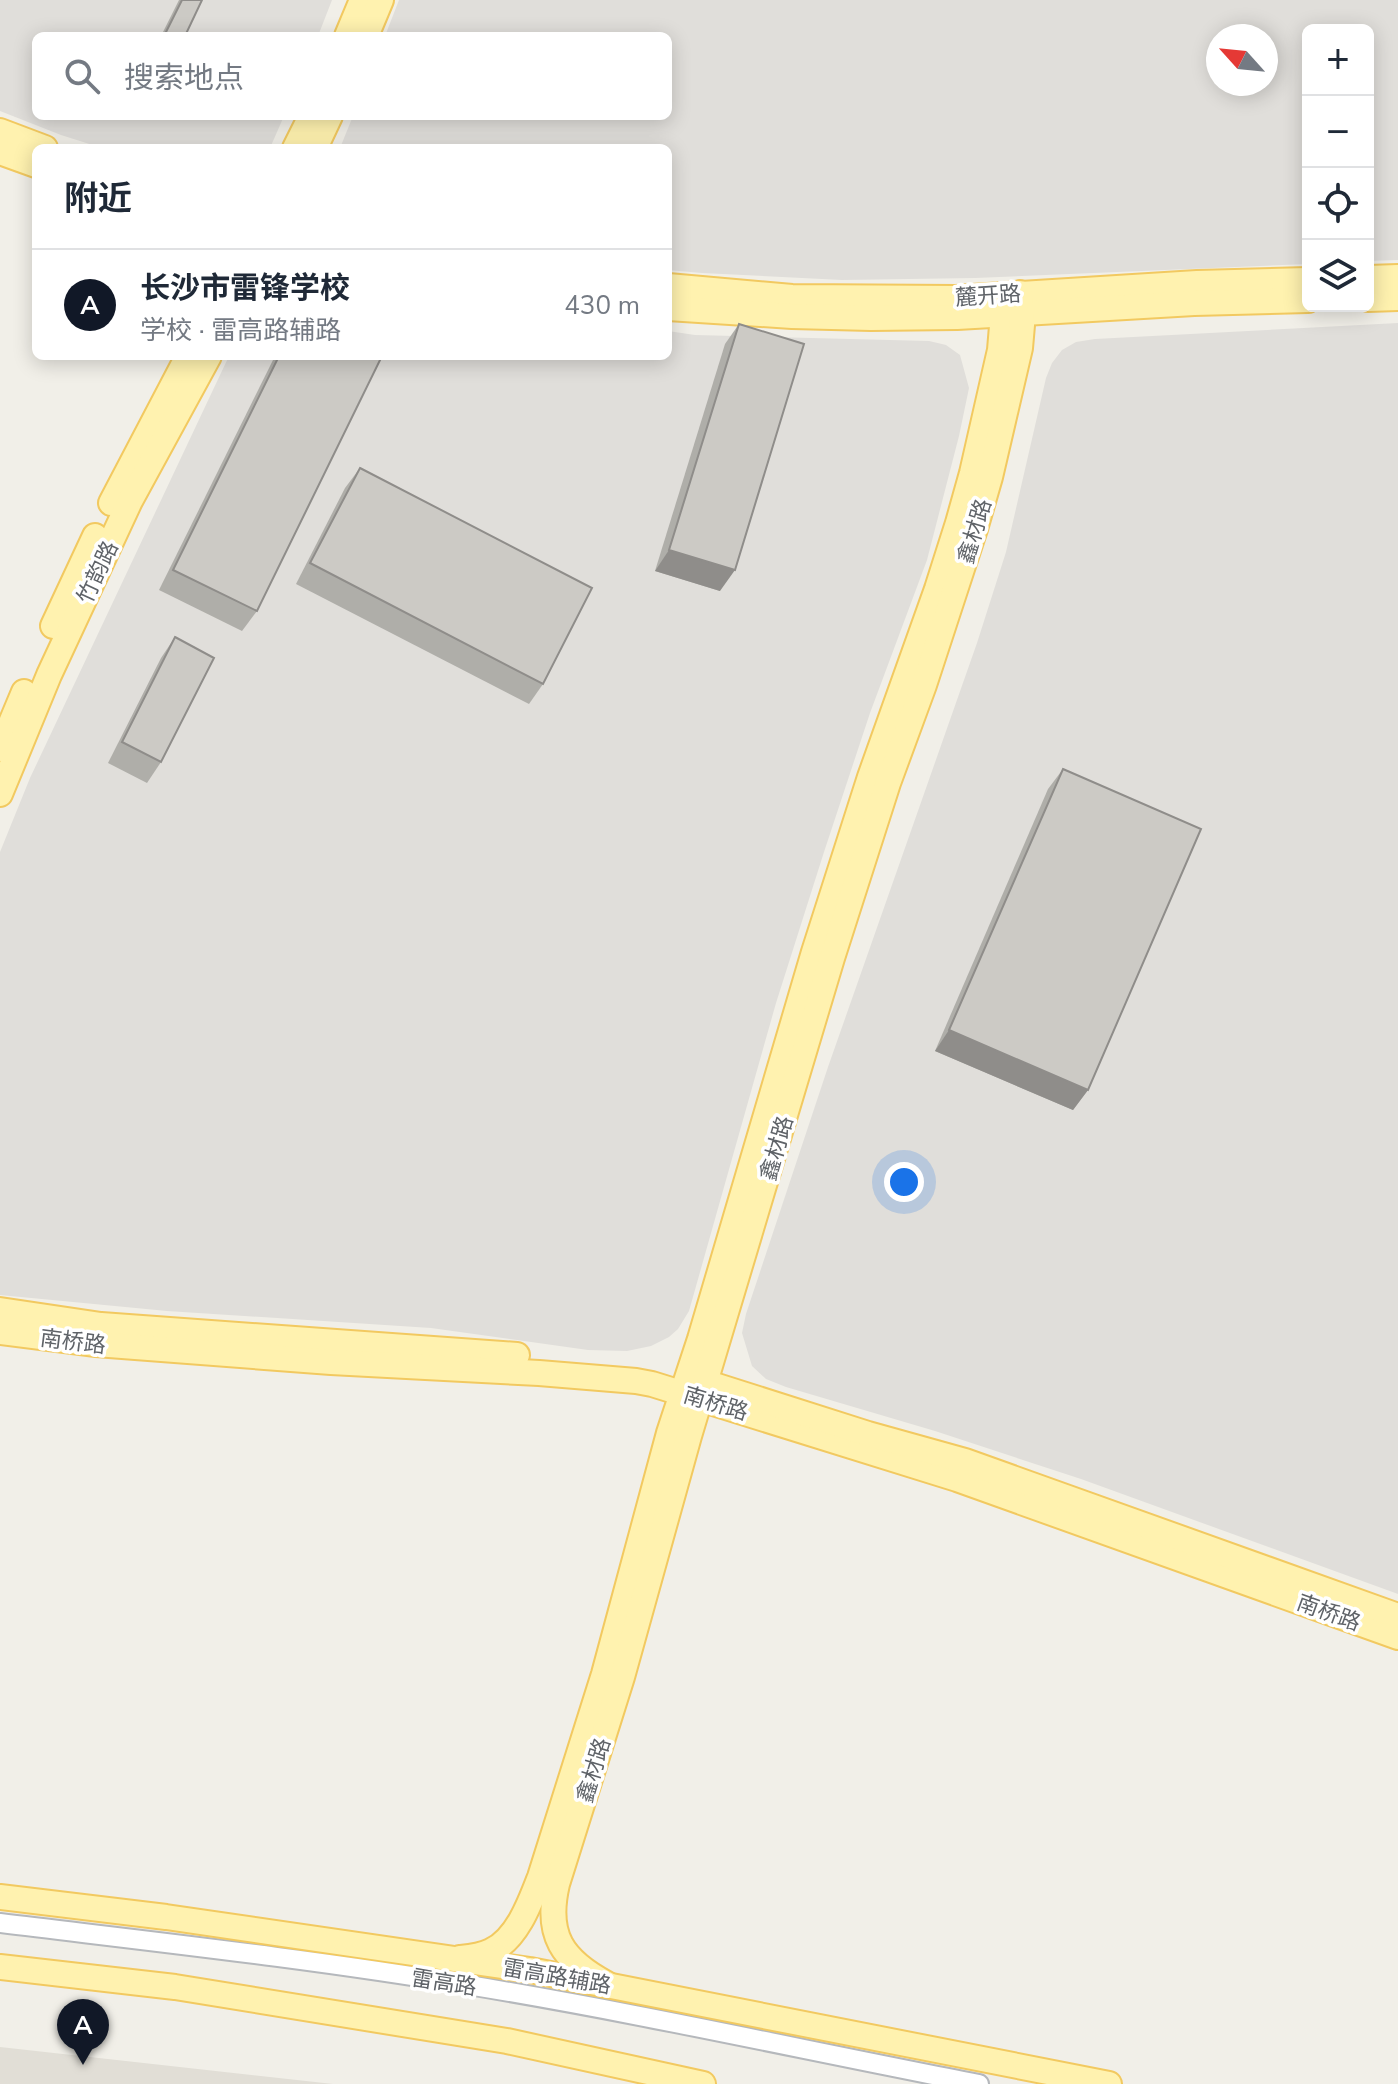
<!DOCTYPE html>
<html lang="zh">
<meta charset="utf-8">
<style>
body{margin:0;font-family:"Nunito Sans","Noto Sans SC",sans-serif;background:#f2f2f3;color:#1f2937}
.controls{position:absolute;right:24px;top:24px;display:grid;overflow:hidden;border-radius:12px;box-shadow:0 4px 20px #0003}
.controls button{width:72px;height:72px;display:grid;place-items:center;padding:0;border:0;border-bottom:2px solid #e0e1e3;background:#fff;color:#1f2937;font:40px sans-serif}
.compass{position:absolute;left:1206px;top:24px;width:72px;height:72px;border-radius:50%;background:#fff;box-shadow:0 4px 20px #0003;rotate:297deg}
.you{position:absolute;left:904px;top:1182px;width:28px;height:28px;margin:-20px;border:6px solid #fff;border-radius:50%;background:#1a73e8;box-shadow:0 0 0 12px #1a73e833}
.badge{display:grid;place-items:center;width:52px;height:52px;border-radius:50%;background:#111827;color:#fff;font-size:26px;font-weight:700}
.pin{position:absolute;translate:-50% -66px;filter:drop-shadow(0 2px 4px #0008)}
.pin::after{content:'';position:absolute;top:42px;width:28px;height:24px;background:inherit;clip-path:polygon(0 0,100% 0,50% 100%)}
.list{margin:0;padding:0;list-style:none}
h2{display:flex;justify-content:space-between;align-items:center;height:104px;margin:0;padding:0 32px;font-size:34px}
h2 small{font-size:26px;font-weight:400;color:#747a83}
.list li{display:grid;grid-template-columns:52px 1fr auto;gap:24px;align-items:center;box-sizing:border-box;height:112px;padding:0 32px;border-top:2px solid #e0e1e3}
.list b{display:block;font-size:30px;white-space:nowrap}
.list p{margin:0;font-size:26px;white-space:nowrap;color:#747a83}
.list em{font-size:26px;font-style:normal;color:#747a83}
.icon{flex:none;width:44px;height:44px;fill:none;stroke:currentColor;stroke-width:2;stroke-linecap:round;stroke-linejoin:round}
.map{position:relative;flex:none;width:1398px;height:2084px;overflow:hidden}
.search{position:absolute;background:#fff;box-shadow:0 4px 20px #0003;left:32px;top:32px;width:640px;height:88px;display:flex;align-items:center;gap:20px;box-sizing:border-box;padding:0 28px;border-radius:12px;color:#747a83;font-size:30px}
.panel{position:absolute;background:#fff;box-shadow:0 4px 20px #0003;left:32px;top:144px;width:640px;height:216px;border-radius:12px}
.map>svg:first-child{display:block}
.industrial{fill:#e0deda;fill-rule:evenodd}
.education{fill:#e1ded6}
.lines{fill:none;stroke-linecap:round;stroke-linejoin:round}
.minor-casing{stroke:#b5b8bc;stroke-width:22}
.major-casing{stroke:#f2c960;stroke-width:28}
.minor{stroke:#fff;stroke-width:18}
.major{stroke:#fff2af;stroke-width:24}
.wall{fill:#afaea9}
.shaded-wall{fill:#8f8d8a}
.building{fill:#cccac5;stroke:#8f8d8a;stroke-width:2}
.labels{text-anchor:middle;stroke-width:7;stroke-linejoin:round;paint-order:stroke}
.street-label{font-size:22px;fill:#5f6368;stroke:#fff}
</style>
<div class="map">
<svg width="1398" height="2084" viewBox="0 0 1398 2084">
<rect width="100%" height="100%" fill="#f1efe8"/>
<!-- industrial -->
<g class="industrial">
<path d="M0,0h332l-14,36h-282v80h248l-14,32h-168l-41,-13 -61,-24z"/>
<path d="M399,0h999v260l-30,1v-231h-60v234l-333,14 -133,2 -140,-7 -34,-3v-122h-328l13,-32h315v-80h-283zM1218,36h48v48h-48z"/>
<path d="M1398,323v1271l-317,-115 -146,-48 -149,-44 -20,-8 -14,-13 -10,-33 4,-19 82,-247 149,-424 29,-91 40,-174 6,-15 10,-13 14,-8 19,-3z"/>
<path d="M668,331l27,4 234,6 17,4 14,10 9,33 -10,48 -32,124 -57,153 -46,139 -48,151 -87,308 -11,18 -9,8 -18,9 -24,5 -39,-1 -157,-22 -264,-17 -167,-16v-443l30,-74 199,-422h439z"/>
</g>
<!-- education -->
<path class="education" d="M0,2047l333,37h-333z"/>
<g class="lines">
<!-- minor casing -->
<g class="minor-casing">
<path id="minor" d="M0,1923c156,19 312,36 468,62 171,28 340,66 511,99"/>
</g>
<!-- major casing -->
<g class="major-casing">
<g id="major">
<path d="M347,36l15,-36"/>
<path d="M366,36l15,-36"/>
<path d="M0,131l45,17"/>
<path d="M295,148l16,-32"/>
<path d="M315,148l15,-32"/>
<path d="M0,152l36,13"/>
<path d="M1368,278l30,-1"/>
<path d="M668,286l124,11 164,1 241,-15 111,-3"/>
<path d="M1368,299l30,-1"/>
<path d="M668,308l124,8 79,2 86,-1 237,-14 114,-3"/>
<path d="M111,503l77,-147"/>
<path d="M53,626l42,-90"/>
<path d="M0,749l24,-57"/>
<path d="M0,794l49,-119 81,-174 79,-145"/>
<path d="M0,1310l101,15 416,30"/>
<path d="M0,1332l96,12 235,18 208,11 97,8 16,3 305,95 441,158"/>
<path d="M692,1378l176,56 97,27 433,155"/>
<path d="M0,1897l166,20 364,53 579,114"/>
<path d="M460,1958c10,-1 21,-2 31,-7 26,-12 39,-48 49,-74l64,-203 65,-241 31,-94 114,-387 56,-175 67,-188 21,-66 14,-50 28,-123 2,-24 -1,-31"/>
<path d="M0,1967l175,20 332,54 196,43"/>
<path d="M607,1984c-45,-24 -62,-49 -50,-100l65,-207 67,-241 143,-478 56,-175 36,-98 51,-156 15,-52 30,-129 2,-23 -2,-32"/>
</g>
</g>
<!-- minor -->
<use href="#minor" class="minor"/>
<!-- major -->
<use href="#major" class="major"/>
</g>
<!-- wall -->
<g class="wall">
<path d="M179,0h23l-17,36h-24z"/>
<path d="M739,324l-19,267 -65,-20 70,-227z"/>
<path d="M275,356h107l-125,255 -15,20 -83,-41z"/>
<path d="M360,468l183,216 -14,20 -233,-120 49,-96z"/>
<path d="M175,637l-14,125 -14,21 -39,-20 53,-105z"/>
<path d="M1063,769l25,321 -15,20 -138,-59 113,-262z"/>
</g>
<!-- shaded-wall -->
<g class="shaded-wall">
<path d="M669,550l66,20 -15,21 -65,-20z"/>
<path d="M949,1030l139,60 -15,20 -138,-59z"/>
</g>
<!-- building -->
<g class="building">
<path d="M182,0h20l-17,36h-21z"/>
<path d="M739,324l65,20 -69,226 -66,-20z"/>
<path d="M279,356h103l-125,255 -84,-41z"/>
<path d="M360,468l232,120 -49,96 -233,-121z"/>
<path d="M175,637l39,21 -53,104 -39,-20z"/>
<path d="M1063,769l138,60 -113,261 -139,-60z"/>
</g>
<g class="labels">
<!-- street labels -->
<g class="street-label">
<text transform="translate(988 295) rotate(-4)" y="8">麓开路</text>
<text transform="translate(974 531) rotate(-73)" y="8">鑫材路</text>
<text transform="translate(97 572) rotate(-65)" y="8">竹韵路</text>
<text transform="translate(776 1148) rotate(-74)" y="8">鑫材路</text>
<text transform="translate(73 1341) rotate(7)" y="8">南桥路</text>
<text transform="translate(716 1403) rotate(17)" y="8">南桥路</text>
<text transform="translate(1329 1612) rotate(20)" y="8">南桥路</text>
<text transform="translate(593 1770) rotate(-73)" y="8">鑫材路</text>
<text transform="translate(557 1976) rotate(10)" y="8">雷高路辅路</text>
<text transform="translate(444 1982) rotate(9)" y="8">雷高路</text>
</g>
</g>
</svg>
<div class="controls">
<button>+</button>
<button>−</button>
<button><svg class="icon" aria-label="locate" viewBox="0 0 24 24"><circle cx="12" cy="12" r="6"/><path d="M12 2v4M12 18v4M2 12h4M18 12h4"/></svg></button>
<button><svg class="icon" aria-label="layers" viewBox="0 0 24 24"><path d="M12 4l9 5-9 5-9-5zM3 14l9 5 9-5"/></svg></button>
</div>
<svg class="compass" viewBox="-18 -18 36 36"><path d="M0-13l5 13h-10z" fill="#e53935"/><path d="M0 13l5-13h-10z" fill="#747a83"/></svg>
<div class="you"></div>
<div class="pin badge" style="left:83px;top:2065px">A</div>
<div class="search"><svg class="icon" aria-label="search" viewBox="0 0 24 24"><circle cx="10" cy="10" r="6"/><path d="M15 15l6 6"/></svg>搜索地点</div>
<section class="panel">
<h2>附近<small></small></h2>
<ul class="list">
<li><span class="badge">A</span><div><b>长沙市雷锋学校</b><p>学校 · 雷高路辅路</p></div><em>430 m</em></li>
</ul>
</section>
</div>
